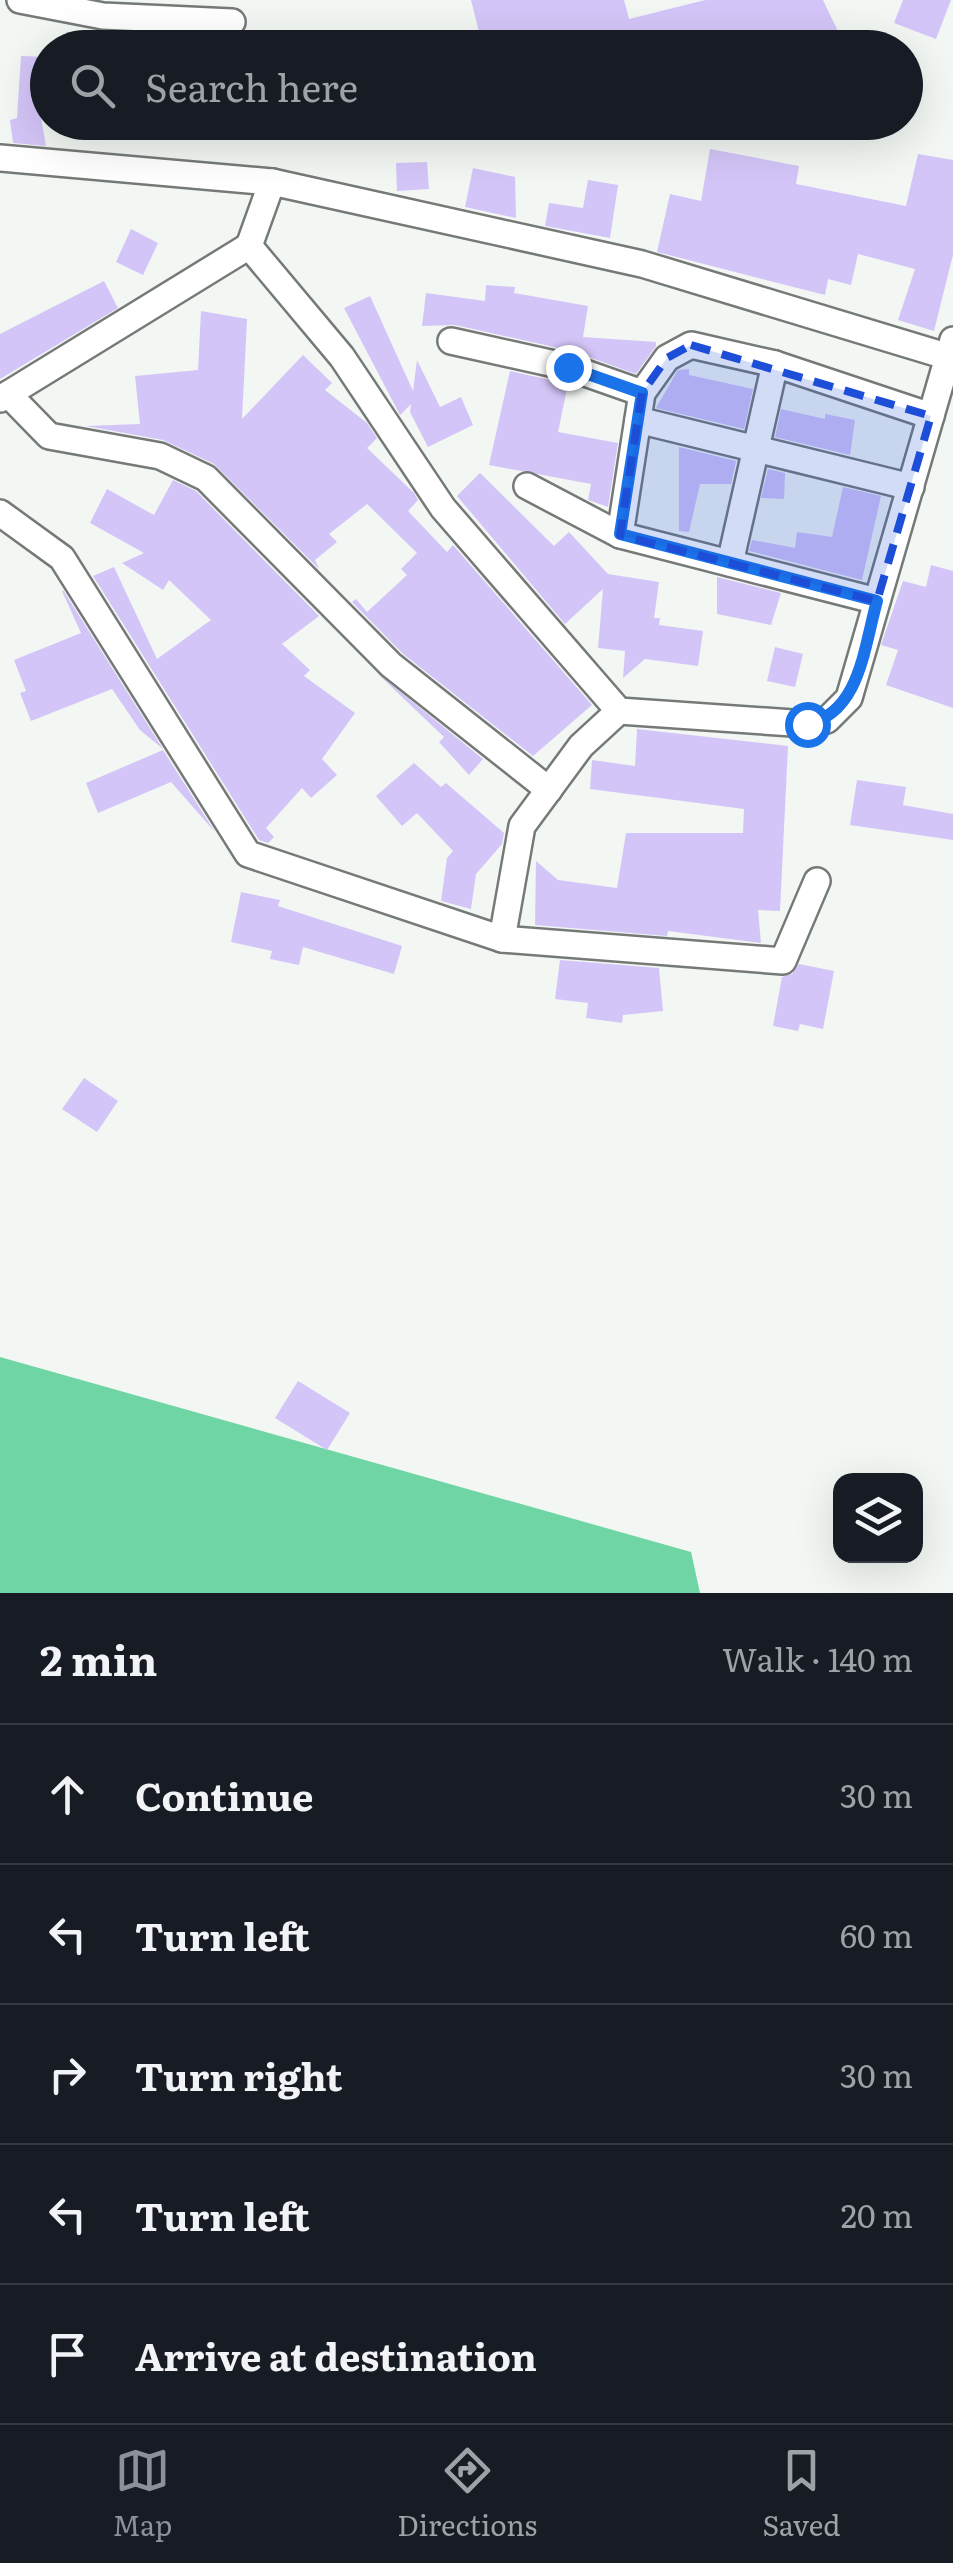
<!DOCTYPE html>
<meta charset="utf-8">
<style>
body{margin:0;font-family:Literata,serif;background:#242831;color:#f1f3f6}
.controls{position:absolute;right:30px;bottom:30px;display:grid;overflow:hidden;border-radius:20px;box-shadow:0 10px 40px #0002}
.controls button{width:90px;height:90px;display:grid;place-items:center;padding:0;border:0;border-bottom:2px solid #363941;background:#171b24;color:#f1f3f6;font:50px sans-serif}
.stop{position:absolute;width:30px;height:30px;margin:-22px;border:8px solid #1a73e8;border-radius:50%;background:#fff}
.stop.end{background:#1a73e8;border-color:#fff;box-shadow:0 2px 10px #0008}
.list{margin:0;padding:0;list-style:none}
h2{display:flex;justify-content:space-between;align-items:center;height:130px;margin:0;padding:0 40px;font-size:42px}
h2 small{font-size:32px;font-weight:400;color:#9ea1a6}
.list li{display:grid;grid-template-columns:65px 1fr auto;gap:30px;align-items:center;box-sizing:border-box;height:140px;padding:0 40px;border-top:2px solid #363941}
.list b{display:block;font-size:38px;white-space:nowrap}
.list em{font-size:32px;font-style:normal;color:#9ea1a6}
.icon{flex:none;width:55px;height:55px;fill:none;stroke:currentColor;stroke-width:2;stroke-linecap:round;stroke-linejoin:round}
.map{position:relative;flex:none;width:953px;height:1593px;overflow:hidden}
.search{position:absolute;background:#171b24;box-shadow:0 10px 40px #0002;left:30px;right:30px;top:30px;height:110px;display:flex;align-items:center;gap:25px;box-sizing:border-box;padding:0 35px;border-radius:55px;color:#9ea1a6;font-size:38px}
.sheet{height:830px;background:#171b24}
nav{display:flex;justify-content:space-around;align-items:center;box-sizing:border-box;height:140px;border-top:2px solid #363941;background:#171b24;font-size:28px;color:#9ea1a6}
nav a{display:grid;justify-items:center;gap:5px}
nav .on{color:#8c9099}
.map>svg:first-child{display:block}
.forest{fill:#70d5a4}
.building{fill:#d4c5f8}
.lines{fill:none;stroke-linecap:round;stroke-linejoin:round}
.minor-casing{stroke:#767a77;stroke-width:30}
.minor{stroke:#fff;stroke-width:25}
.route{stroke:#1a73e8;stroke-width:12}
.marked{fill:#1d4ed8;fill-opacity:0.2;stroke:#1d4ed8;stroke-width:8;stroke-dasharray:20 12;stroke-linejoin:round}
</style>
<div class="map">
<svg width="953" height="1593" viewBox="0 0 953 1593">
<rect width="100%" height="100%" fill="#f2f7f4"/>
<!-- forest -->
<path class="forest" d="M0,1357l691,195 9,41h-700z"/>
<!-- building -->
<g class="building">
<path d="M471,0h153l5,19 76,-19h118l23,48h-363z"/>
<path d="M903,0h48l-15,39 -42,-16z"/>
<path d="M182,36l39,2v10h-39z"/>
<path d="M21,56l27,1v45l-10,-1 8,45 -33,-3 -3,-23 7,-2z"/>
<path d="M710,149l89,17 -3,18 110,22 12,-52 35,6v95l-19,76 -36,-11 17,-51 -57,-15 -7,31 -23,-6 -3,16 -168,-43 13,-58 31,7z"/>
<path d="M427,162l2,27 -32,2 -1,-28z"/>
<path d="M473,168l42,9 1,41 -51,-11z"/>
<path d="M588,180l30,5 -8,53 -65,-12 4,-23 34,5z"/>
<path d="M131,229l27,14 -15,32 -27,-13z"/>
<path d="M104,281l14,27 -118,71v-45z"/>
<path d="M486,285l29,2 -1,6 74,13 -5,31 73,5v4l-20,28 -64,-23 -117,-26 -33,1 4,-33 59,8z"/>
<path d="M370,296l43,95 4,-31 23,47 21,-10 12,28 -45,22 -18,-35 1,-8 -11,11 -56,-107z"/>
<path d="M201,311l46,8 -5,100 61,-64 29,28 -7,7 42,33 10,15 -10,10 47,45 4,7 -10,11 39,41 6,-7 139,160 -59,51 -131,-103 -50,-51 4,-3 11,13 40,-37 -6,-6 16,-16 -50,-49 -38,30 8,8 -22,18 4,9 -105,-105 -51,-24 -77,-14 54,-2 -5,-48 63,-6z"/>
<path d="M689,369v6l64,14 -9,40 -88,-21 22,-38z"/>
<path d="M510,371l58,13 -10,48 60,11 -10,64 -20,-7 3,-16 -102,-19z"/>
<path d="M781,409l44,10v-5l30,6 -5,35 -75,-18z"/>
<path d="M679,447l57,14 -5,23h-31l-11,48 -10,-1z"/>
<path d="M768,469l17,4 -1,26 -23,-1z"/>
<path d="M480,473l74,73 15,-14 39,42 51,8 -5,36h6l-1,7 44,6 -5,35 -53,-7 -22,19 2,-27 -27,-3 5,-59 -38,35 -108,-128z"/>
<path d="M173,480l23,11 123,125 -37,28 28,26 -6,6 51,37 -33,46 15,16 -26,23 -9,-10 -36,40 8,9 -6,6 -9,-3 -166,-264 21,-9 43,92 54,-39 -42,-40 -6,10 -41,-27 22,-10 -54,-30 17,-34 47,26z"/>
<path d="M843,487l38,9 -19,84 -113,-29 3,-11 43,8 2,-16 35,5z"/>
<path d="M931,565l22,6v137l-67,-23 12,-35 -17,-5 22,-64 23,6z"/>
<path d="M717,577l64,16 -10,32 -54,-11z"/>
<path d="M62,591l1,-1 100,159 -23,-19 -28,-41 -81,32 -11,-28 6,-2 -12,-31 67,-27z"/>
<path d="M775,647l28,7 -8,33 -28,-6z"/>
<path d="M377,673l106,86 -14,16 -30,-33 5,-5z"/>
<path d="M637,729l151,17 -8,165 -22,-1 3,33 -93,-12 -1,5 -132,-11 1,-64 22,19 59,8 9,-55h117l1,-24 -154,-20 2,-29 43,6z"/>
<path d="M163,750l52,82 -44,-50 -73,31 -12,-30z"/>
<path d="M414,763l27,24 5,-4 58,50 -2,11 -26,30 -5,35 -30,-8 6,-43 6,-7 -36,-38 -15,13 -26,-30z"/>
<path d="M857,780l49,7 -3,18 50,9v26l-103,-15z"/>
<path d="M241,892l39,8 -2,6 124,40 -8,28 -91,-27 -4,18 -29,-6 2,-8 -41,-9z"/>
<path d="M560,960l99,8 4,43 -40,4 -1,8 -36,-5 2,-15 -33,-4z"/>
<path d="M799,964l35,7 -11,58 -23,-5 -2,7 -25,-5 9,-49 10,-3z"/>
<path d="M84,1078l34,23 -21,31 -35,-23z"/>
<path d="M298,1381l52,32 -23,37 -52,-32z"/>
</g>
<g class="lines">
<!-- minor casing -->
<g class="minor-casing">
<g id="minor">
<path d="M20,0l83,16 129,6"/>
<path d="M0,158l272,24"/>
<path d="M249,246l23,-64 370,82 307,93"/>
<path d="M451,341l117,26 74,26"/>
<path d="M8,394l41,42 111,20 46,22 185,187 158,125"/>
<path d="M0,399l249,-153 93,111 101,151 176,203 188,13 20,-4 22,-22 104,-358"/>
<path d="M638,420l273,67"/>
<path d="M527,486l93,49 257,66"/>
<path d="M0,513l62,45 186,296 254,85 20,-113 59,-80 38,-35"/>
<path d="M620,535l22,-142 25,-35 24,-13 84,19 156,52"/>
<path d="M730,563l45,-199"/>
<path d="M502,939l281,22 34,-80"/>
</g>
</g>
<!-- minor -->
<use href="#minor" class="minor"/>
</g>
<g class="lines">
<!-- route -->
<path class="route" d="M568,367l74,26 -22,141 257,67c-13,46 -17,112 -70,123"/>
</g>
<!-- marked area -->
<path class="marked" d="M691,345l240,71 -54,185 -257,-66 22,-142 25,-35z"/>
</svg>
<div class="controls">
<button><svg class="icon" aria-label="layers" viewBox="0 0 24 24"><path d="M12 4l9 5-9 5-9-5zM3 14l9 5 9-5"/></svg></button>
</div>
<div class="stop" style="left:807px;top:724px"></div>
<div class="stop end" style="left:568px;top:367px"></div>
<div class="search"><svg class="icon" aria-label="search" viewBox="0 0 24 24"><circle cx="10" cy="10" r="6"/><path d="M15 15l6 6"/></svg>Search here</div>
</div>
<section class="sheet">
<h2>2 min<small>Walk · 140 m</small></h2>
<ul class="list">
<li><svg class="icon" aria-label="ahead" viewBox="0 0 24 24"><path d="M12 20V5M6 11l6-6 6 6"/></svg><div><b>Continue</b></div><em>30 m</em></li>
<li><svg class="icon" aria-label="left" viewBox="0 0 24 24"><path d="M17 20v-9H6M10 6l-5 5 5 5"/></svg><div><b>Turn left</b></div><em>60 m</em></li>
<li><svg class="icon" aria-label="right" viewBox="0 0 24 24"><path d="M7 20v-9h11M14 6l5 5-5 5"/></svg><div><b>Turn right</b></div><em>30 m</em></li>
<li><svg class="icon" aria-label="left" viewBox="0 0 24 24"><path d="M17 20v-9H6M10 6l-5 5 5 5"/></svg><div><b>Turn left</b></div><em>20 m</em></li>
<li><svg class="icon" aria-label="arrive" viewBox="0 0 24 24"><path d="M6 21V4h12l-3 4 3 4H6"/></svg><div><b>Arrive at destination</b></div></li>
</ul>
</section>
<nav>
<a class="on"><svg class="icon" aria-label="map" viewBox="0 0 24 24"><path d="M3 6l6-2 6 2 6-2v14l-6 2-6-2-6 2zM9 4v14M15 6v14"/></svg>Map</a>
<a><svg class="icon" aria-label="directions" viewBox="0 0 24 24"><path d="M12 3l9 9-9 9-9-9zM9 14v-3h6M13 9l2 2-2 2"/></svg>Directions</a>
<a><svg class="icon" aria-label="saved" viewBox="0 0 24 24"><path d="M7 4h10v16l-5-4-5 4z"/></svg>Saved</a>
</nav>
